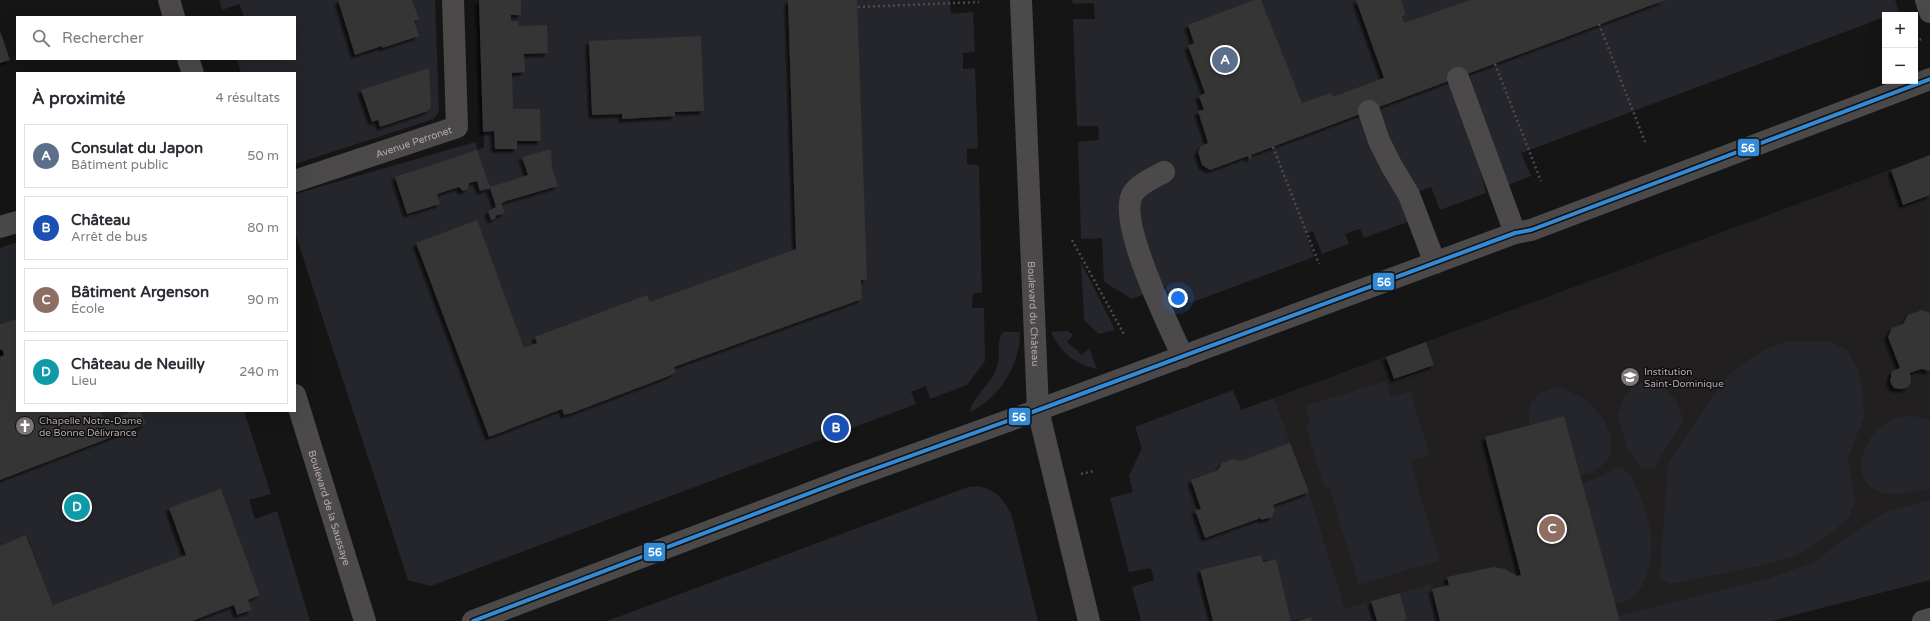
<!DOCTYPE html>
<html lang="fr">
<meta charset="utf-8">
<style>
body{margin:0;font-family:"Varela Round",sans-serif;background:#f7f7f7;color:#2b2b33}
.controls{position:absolute;right:12px;top:12px;display:grid;overflow:hidden;border-radius:0px;box-shadow:0 4px 16px #0002}
.controls button{width:36px;height:36px;display:grid;place-items:center;padding:0;border:0;border-bottom:1px solid #e1e1e2;background:#fff;color:#2b2b33;font:20px sans-serif}
.you{position:absolute;left:1178px;top:298px;width:14px;height:14px;margin:-10px;border:3px solid #fff;border-radius:50%;background:#1a73e8;box-shadow:0 0 0 6px #1a73e833}
.badge{display:grid;place-items:center;width:26px;height:26px;border-radius:50%;background:#2563eb;color:#fff;font-size:13px;font-weight:700}
.pin{position:absolute;translate:-50% -50%;border:2px solid #fff;box-shadow:0 1px 4px #0006}
.list{margin:0;padding:0;list-style:none}
h2{display:flex;justify-content:space-between;align-items:center;height:52px;margin:0;padding:0 16px;font-size:17px}
h2 small{font-size:13px;font-weight:400;color:#7c7c81}
.list li{display:grid;grid-template-columns:26px 1fr auto;gap:12px;align-items:center;box-sizing:border-box;height:64px;margin:0 8px 8px;padding:0 8px;border:1px solid #e1e1e2;border-radius:0px}
.list b{display:block;font-size:15px;white-space:nowrap}
.list p{margin:0;font-size:13px;white-space:nowrap;color:#7c7c81}
.list em{font-size:13px;font-style:normal;color:#7c7c81}
.icon{flex:none;width:22px;height:22px;fill:none;stroke:currentColor;stroke-width:2;stroke-linecap:round;stroke-linejoin:round}
.map{position:relative;flex:none;width:1930px;height:621px;overflow:hidden}
.search{position:absolute;background:#fff;box-shadow:0 4px 16px #0002;left:16px;top:16px;width:280px;height:44px;display:flex;align-items:center;gap:10px;box-sizing:border-box;padding:0 14px;border-radius:0px;color:#7c7c81;font-size:15px}
.panel{position:absolute;background:#fff;box-shadow:0 4px 16px #0002;left:16px;top:72px;width:280px;height:340px;border-radius:0px}
.map>svg:first-child{display:block}
.built{fill:#211f1f}
.green{fill:#25262b}
.building{fill:#363435;filter:url(#shadow)}
.lines{fill:none;stroke-linecap:round;stroke-linejoin:round}
.path{stroke:#4d4a4c;stroke-width:2.5;stroke-dasharray:2 3;stroke-linecap:butt}
.minor{stroke:#4c494b;stroke-width:22}
.bus-1-casing{stroke:#111010;stroke-width:7}
.bus-1{stroke:#338bd7;stroke-width:4}
.labels{text-anchor:middle;stroke-width:3;stroke-linejoin:round;paint-order:stroke}
.street-label{font-size:10px;fill:#b4a8af;stroke:#111010}
.poi-label{font-size:10px;fill:#b4a8af;stroke:#111010;text-anchor:start}
.line-badge{stroke:#111010;stroke-width:1.5}
.badge-label{font-size:11px;text-anchor:middle;font-weight:bold;fill:#fff}
</style>
<div class="map">
<svg width="1930" height="621" viewBox="0 0 1930 621">
<defs>
<filter id="shadow"><feDropShadow dx="-3.5" dy="3.5" stdDeviation="1" flood-color="#0009"/></filter>
</defs>
<rect width="100%" height="100%" fill="#161515"/>
<!-- built -->
<path class="built" d="M1930,155v425l-159,41h-331l-9,-36 -86,23 -36,-116 -35,-94z"/>
<!-- green -->
<g class="green">
<path d="M219,0h216l4,111 -5,8 -139,45v-91h-54l-4,-14h58v-42h-51l-5,-13 -17,6z"/>
<path d="M479,0h471l1,14 22,-2 2,40 -12,1v16l12,-1 3,80 -11,1v15l12,1 3,128h-9l-1,15h12l1,53 -18,24 -37,14 -4,-13 -15,6 5,12 -485,182 -23,-6 -113,-347v-39l180,-52 3,8 6,-3z"/>
<path d="M1072,0h823l4,11 -14,4v2l-364,136 10,23 -28,11 -23,-18 6,24 -46,17 -9,-23 -22,8 4,25 -49,18 -4,-9 -15,5 4,10 -27,10 -9,-23 -7,3 8,23 -124,46 -3,-7 -15,6 -7,-16 -33,13 -28,-17 -2,-44 -21,1 -3,-97 21,-2 -1,-14h-21l-4,-107h22l-1,-16 -21,1z"/>
<path d="M17,242v77l-17,5v-76z"/>
<path d="M1081,262l34,68 -16,4 -15,-14z"/>
<path d="M1063,331h5l5,4 -6,7 15,13 7,-7 8,21c-21,-4 -37,-17 -46,-37z"/>
<path d="M1003,332h17c0,33 -20,66 -50,80 -1,-9 19,-28 24,-38 9,-16 1,-32 9,-42z"/>
<path d="M1802,341h28l17,9 8,13 7,21 2,33 -16,41 7,44 -6,15 -21,19 -33,20 -36,10 -90,18 -9,-6 8,-115 45,-68 14,-18 16,-14 22,-14 20,-7z"/>
<path d="M1386,381l5,16 19,-6 20,64 -20,6 30,99 -81,25 -30,-98 -4,1 -20,-64 5,-1 -5,-17z"/>
<path d="M1649,381c22,8 29,18 34,40l-29,47h-12l-14,-18 -11,-34 7,-18 9,-12z"/>
<path d="M1558,386c11,5 24,10 32,18 27,24 33,64 -10,71l-16,-59 -34,9c-5,-25 6,-31 28,-39z"/>
<path d="M1233,390l8,20 33,-12 35,94 36,116 26,-7 6,20h-65l-1,-4 -20,4 -16,-62 -75,11 13,51h-72l-9,-34 22,-7 -3,-12 -22,4 -19,-74 23,-6 -4,-16 13,-28 -7,-21z"/>
<path d="M101,411h32l-28,10z"/>
<path d="M141,411h103l27,83 -22,6 6,19 22,-8 33,110h-118l42,-16 3,10 14,-5 -3,-10 12,-5 -39,-106 -35,66 -133,50 -26,-69 -27,10v-66l146,-56z"/>
<path d="M1910,415l20,5v69c-16,2 -39,10 -54,1 -28,-15 -11,-53 8,-66 8,-5 17,-7 26,-9z"/>
<path d="M1616,467c12,0 17,13 22,23 5,12 9,25 12,38 5,22 -1,62 -23,73 -4,1 -9,2 -12,3l-33,-121 18,-6z"/>
<path d="M978,486c18,4 26,13 34,30l26,105h-431l361,-134z"/>
<path d="M1930,500v80l-159,41h-151l-1,-5 147,-37 46,-16 55,-40 22,-12z"/>
<path d="M1431,584l9,37h-38l5,-2 -7,-26z"/>
</g>
<!-- building -->
<g class="building">
<path d="M338,0h74l7,19 -5,2 5,15 -37,12v-2l-27,9z"/>
<path d="M479,0h42v15h-10v6h7l1,5 28,-1 1,28 -24,1 1,18 -13,1 1,36h27l1,32h-24v8h-22l-1,-18 -11,1z"/>
<path d="M788,0h69l10,280h-6l1,19 -188,68 2,5 -7,4 -97,37 -8,2 -2,-6 -73,28 -73,-194 61,-23 47,128 13,-5 -2,-6 112,-42 3,7 146,-53z"/>
<path d="M1254,0h7l41,103 29,-10 1,4 52,-19 -28,-78h45l5,15 -4,1 2,7 66,-23h195l-414,155 1,3 -3,1 -1,-3 -38,14 -8,-5 -4,-13 3,-6 7,-3 -10,-32 6,-1 -5,-14 6,-3 -17,-47 6,-3 -6,-18z"/>
<path d="M0,31l10,29 -10,3z"/>
<path d="M701,36l3,75 -29,1v4l-53,3v-5l-30,1 -3,-74z"/>
<path d="M429,68l2,39 -3,4 -48,16 -2,-7 -6,2 -11,-32z"/>
<path d="M551,149l1,19 6,18 -52,15 -5,3 4,9 -10,3 1,2 -5,2 -3,-9 8,-4 -6,-19 -10,3 -3,-10 -8,2 -1,6 -5,2 -4,-4 -22,7 3,10 -33,10 -12,-37 82,-27 13,37 38,-12 -6,-18z"/>
<path d="M1930,155v40l-27,10 -12,-35z"/>
<path d="M1922,310l8,3v58l-9,-2 -11,4 1,10 -4,5 -7,1 -6,-1 -4,-6 2,-11 8,-3 -12,-31 4,-9 11,-4 5,-9z"/>
<path d="M17,319v92h84l4,10 28,-10h8l5,13 -146,56v-123l4,-2 -2,-6 -2,1v-26z"/>
<path d="M1426,342l8,23 -40,14 -8,-22z"/>
<path d="M1564,416l56,205h-180l-8,-32 17,-4 -2,-8 46,-10 12,2 12,7 4,-1 -36,-138z"/>
<path d="M1290,443l19,49 -36,13 2,5 -3,7 -11,3v-2l-56,20 -10,-28 6,-1 -10,-29 27,-10 4,-7 10,-4 8,2z"/>
<path d="M221,489l39,106 -12,5 4,10 -15,5 -3,-10 -42,16h-192v-75l26,-11 27,70 133,-50 -17,-47z"/>
<path d="M1261,555l2,7 13,-3 15,62h-78l-13,-51z"/>
<path d="M1400,593l7,26 -5,2h-25l-6,-20z"/>
<path d="M1311,617l1,4h-15z"/>
</g>
<g class="lines">
<!-- path -->
<g class="path">
<path d="M858,7l121,-5"/>
<path d="M1599,24l46,118"/>
<path d="M1915,42l6,-3"/>
<path d="M1495,64l46,117"/>
<path d="M1273,147l46,117"/>
<path d="M1072,240l53,96"/>
<path d="M1081,474l13,-3"/>
</g>
<!-- minor -->
<g class="minor">
<path d="M169,0l5,17"/>
<path id="s1" d="M1021,0l17,410 51,211"/>
<path d="M1926,0l4,12"/>
<path d="M188,59l5,14"/>
<path d="M1458,78l57,155"/>
<path d="M1369,111l10,30 12,24 18,30 26,68"/>
<path d="M1164,172c-11,6 -26,12 -32,23 -14,29 37,131 51,162"/>
<path id="s2" d="M295,181l162,-54 -4,-127"/>
<path d="M0,227l17,-5"/>
<path id="s3" d="M295,395l70,226"/>
<path d="M473,621l379,-144 186,-67 477,-177 16,-3 399,-151"/>
<path d="M1923,621l7,-2"/>
</g>
<!-- bus-1 casing -->
<g class="bus-1-casing">
<path id="bus-1" d="M473,621l379,-144 186,-67 477,-177 16,-3 399,-151"/>
</g>
<!-- bus-1 -->
<use href="#bus-1" class="bus-1"/>
</g>
<!-- icons -->
<defs>
<g id="school-disc" transform="scale(1)"><circle r="9.5" fill="#7d7579" stroke="#111010"/><path d="M0-5L7-2L0 1L-7-2ZM-4 1L0 2.5L4 1V4Q0 6-4 4Z" fill="#fff"/></g>
<g id="church-disc" transform="scale(1)"><circle r="9.5" fill="#7d7579" stroke="#111010"/><path d="M-1.2-6h2.4v3.5h3.3v2.4h-3.3V6h-2.4V-.1h-3.3v-2.4h3.3Z" fill="#fff"/></g>
</defs>
<g fill-rule="evenodd">
<use href="#school-disc" x="1630" y="377"/>
<use href="#church-disc" x="25" y="426"/>
</g>
<g class="labels">
<!-- street labels -->
<g class="street-label">
<text dy="4" stroke="none"><textPath href="#s2" startOffset="125">Avenue Perronet</textPath></text>
<text dy="4" stroke="none"><textPath href="#s1" startOffset="314">Boulevard du Château</textPath></text>
<text dy="4" stroke="none"><textPath href="#s3" startOffset="118">Boulevard de la Saussaye</textPath></text>
</g>
<!-- poi labels -->
<g class="poi-label">
<text x="1644" y="375">Institution<tspan x="1644" dy="12">Saint-Dominique</tspan></text>
<text x="39" y="424">Chapelle Notre-Dame<tspan x="39" dy="12">de Bonne Délivrance</tspan></text>
</g>
</g>
<g class="line-badge">
<rect x="1737" y="138" width="23" height="19" rx="4" fill="#338bd7"/>
<rect x="1372" y="272" width="23" height="19" rx="4" fill="#338bd7"/>
<rect x="1008" y="407" width="23" height="19" rx="4" fill="#338bd7"/>
<rect x="643" y="542" width="23" height="20" rx="4" fill="#338bd7"/>
</g>
<g class="badge-label">
<text x="1748" y="152">56</text>
<text x="1384" y="286">56</text>
<text x="1019" y="421">56</text>
<text x="655" y="556">56</text>
</g>
</svg>
<div class="controls">
<button>+</button>
<button>−</button>
</div>
<div class="you"></div>
<div class="pin badge" style="left:1225px;top:60px;background:#5c6f8a">A</div>
<div class="pin badge" style="left:836px;top:428px;background:#1a4fb4">B</div>
<div class="pin badge" style="left:1552px;top:529px;background:#8d6e63">C</div>
<div class="pin badge" style="left:77px;top:507px;background:#0f9aa8">D</div>
<div class="search"><svg class="icon" aria-label="search" viewBox="0 0 24 24"><circle cx="10" cy="10" r="6"/><path d="M15 15l6 6"/></svg>Rechercher</div>
<section class="panel">
<h2>À proximité<small>4 résultats</small></h2>
<ul class="list">
<li><span class="badge" style="background:#5c6f8a">A</span><div><b>Consulat du Japon</b><p>Bâtiment public</p></div><em>50 m</em></li>
<li><span class="badge" style="background:#1a4fb4">B</span><div><b>Château</b><p>Arrêt de bus</p></div><em>80 m</em></li>
<li><span class="badge" style="background:#8d6e63">C</span><div><b>Bâtiment Argenson</b><p>École</p></div><em>90 m</em></li>
<li><span class="badge" style="background:#0f9aa8">D</span><div><b>Château de Neuilly</b><p>Lieu</p></div><em>240 m</em></li>
</ul>
</section>
</div>
